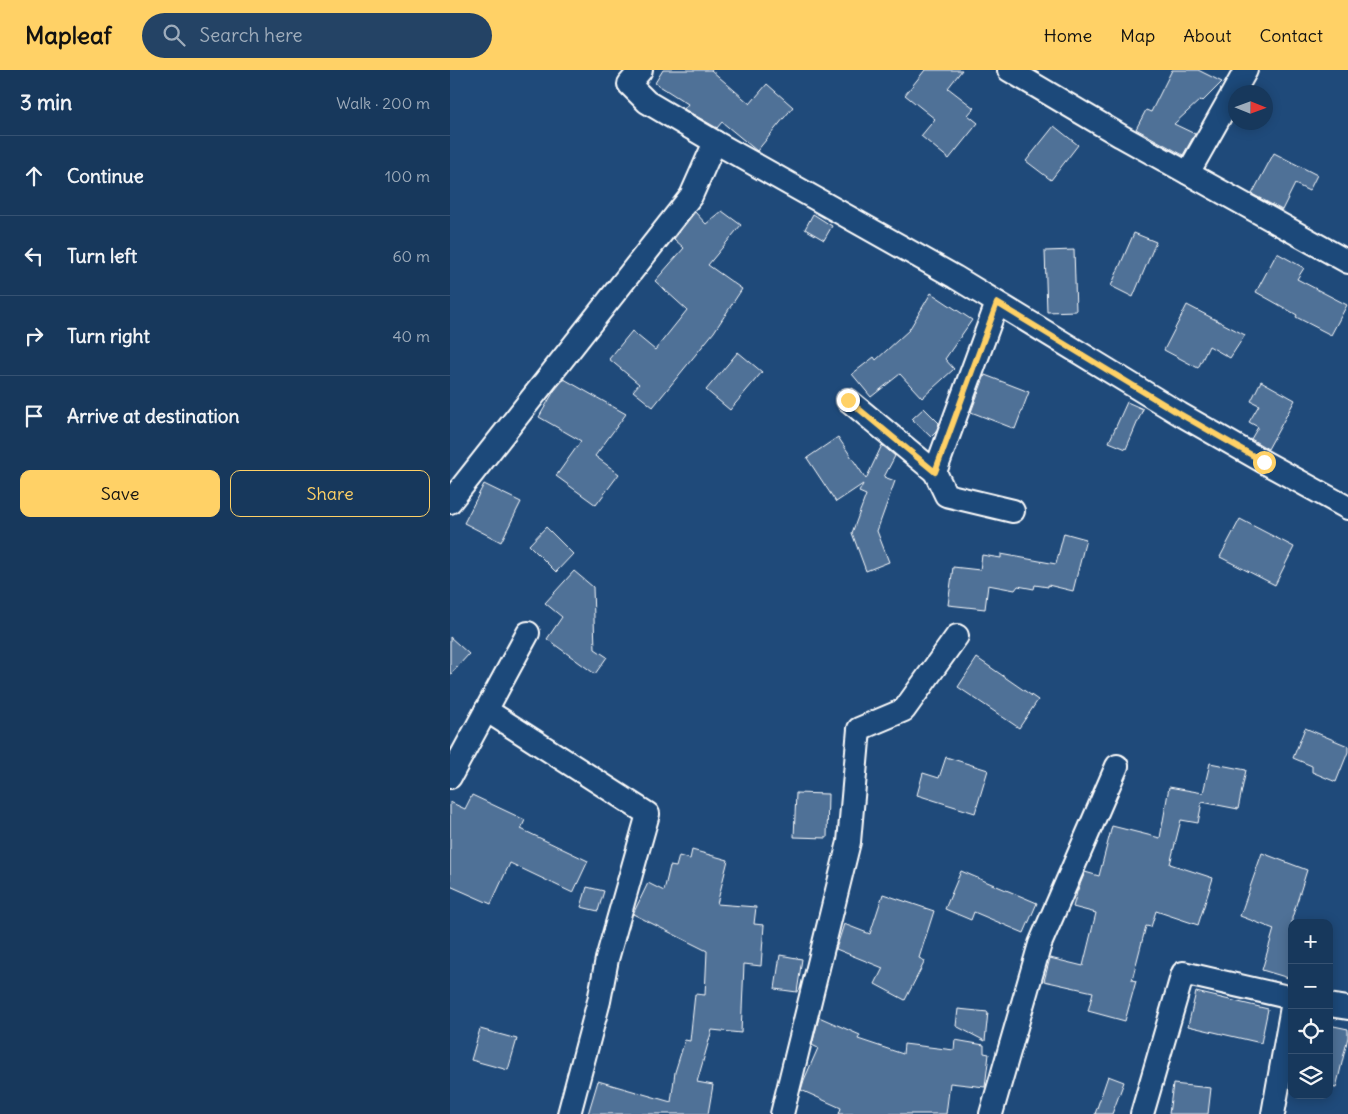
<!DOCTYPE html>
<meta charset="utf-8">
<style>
body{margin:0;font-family:Delius,sans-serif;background:#244365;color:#f1f3f6}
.controls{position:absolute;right:15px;bottom:15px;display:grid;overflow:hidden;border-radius:10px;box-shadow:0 2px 12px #0003}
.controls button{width:45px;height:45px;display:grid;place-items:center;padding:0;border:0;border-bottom:1px solid #365272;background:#17385c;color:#f1f3f6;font:25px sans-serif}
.compass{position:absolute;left:778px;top:15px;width:45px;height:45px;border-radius:50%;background:#17385c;box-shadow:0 2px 12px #0003;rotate:91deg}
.stop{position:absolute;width:15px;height:15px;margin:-11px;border:4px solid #ffd166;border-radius:50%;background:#fff}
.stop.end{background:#ffd166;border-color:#fff;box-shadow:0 1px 5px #0008}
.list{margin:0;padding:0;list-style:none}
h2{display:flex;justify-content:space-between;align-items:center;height:65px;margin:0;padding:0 20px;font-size:21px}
h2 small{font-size:16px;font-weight:400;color:#9eacbb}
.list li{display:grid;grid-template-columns:32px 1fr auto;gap:15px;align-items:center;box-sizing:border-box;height:80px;padding:0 20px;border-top:1px solid #365272}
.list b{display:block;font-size:19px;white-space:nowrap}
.list em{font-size:16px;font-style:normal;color:#9eacbb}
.actions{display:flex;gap:10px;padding:15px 20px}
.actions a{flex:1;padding:11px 0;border:1px solid #ffd166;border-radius:10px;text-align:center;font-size:18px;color:#ffd166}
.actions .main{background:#ffd166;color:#111}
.icon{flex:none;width:28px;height:28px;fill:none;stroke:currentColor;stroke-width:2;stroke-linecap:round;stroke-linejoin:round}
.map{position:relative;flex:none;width:898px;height:1044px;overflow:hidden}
header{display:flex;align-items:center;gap:30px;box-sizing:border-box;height:70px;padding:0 25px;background:#ffd166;color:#111}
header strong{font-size:24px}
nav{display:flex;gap:28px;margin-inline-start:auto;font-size:18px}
.search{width:350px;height:45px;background:#244365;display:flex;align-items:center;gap:12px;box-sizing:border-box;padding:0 18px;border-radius:28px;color:#9eacbb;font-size:19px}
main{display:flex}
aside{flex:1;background:#17385c}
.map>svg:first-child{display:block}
.building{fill:#507197;stroke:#fff}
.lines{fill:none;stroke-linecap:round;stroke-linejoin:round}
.minor-casing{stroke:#fff;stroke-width:26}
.minor{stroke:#1f4a7a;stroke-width:22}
.route{stroke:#ffd166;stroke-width:6}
</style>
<header>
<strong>Mapleaf</strong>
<div class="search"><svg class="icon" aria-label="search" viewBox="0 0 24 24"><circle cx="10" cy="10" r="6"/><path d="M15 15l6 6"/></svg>Search here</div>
<nav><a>Home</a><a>Map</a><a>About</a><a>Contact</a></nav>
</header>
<main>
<aside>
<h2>3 min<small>Walk · 200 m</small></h2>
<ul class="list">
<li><svg class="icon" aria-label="ahead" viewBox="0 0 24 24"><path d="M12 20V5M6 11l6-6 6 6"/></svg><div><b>Continue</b></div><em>100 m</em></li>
<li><svg class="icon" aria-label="left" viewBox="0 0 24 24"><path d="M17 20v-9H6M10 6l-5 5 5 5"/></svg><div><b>Turn left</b></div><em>60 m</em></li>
<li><svg class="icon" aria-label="right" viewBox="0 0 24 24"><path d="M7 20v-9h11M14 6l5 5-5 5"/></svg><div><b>Turn right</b></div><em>40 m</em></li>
<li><svg class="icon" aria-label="arrive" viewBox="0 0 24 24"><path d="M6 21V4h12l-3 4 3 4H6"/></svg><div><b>Arrive at destination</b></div></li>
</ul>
<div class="actions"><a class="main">Save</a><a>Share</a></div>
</aside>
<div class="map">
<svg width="898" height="1044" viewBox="0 0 898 1044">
<rect width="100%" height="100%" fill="#1f4a7a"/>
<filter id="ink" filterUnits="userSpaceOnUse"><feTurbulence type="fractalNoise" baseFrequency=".02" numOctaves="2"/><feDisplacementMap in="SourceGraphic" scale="10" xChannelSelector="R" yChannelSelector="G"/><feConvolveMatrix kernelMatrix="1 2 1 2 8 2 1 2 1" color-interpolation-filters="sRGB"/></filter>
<g filter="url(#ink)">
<!-- building -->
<g class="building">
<path d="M213,0h48l39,34 17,-20 26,23 -36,44 -35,-29 -5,6 -33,-19 4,-5 -33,-21z"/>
<path d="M475,0h37l-14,18 26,20 -6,7 10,8 -29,36 -28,-23 14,-17 -30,-24z"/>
<path d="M722,0h26l24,12 -19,19 -3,-1 -26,24 21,10 -12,21 -47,-26 10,-19 5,2z"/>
<path d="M604,56l24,19 -27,35 -25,-19z"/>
<path d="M824,83l43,22 -8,16 -14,-7 -13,26 -30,-16z"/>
<path d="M272,141l19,14 -33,40 34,24 -28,43 -61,75 -20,-16 6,-7 -30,-25 23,-28 23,19 32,-40 -32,-29 29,-33 -10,-9 21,-27 11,12z"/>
<path d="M363,144l19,12 -8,14 -19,-11z"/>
<path d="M684,163l22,9 -23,55 -22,-11z"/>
<path d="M624,180l2,61 -29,1 -2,-61z"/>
<path d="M827,183l27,15 -7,11 50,26 -16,30 -35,-18 1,-2 -41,-23z"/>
<path d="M481,223l41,27 -27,39 9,10 -32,29 -22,-24 -29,23 -19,-23 22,-17 2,3 33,-30z"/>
<path d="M737,235l58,30 -15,23 -21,-12 -11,22 -34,-18z"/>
<path d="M288,282l24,20 -32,38 -24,-20z"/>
<path d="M535,305l44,17 -14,37 -44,-17z"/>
<path d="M114,309l62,35 -31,42 24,18 -23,31 -40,-29 25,-35 -42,-24 15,-26z"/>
<path d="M811,311l34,19 -27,49 -17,-10 7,-12 -9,-5 10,-17 -8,-4z"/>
<path d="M677,332l16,7 -17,40 -17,-7z"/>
<path d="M474,338l15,15 -3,9 -5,5 -19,-18z"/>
<path d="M388,367l28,42 16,-34 13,11 -11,21 11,4 -18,50 12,31 -23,9 -14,-38 14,-38 -7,-3 4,-8 -27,18 -29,-44z"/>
<path d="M34,414l37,18 -20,40 -37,-19z"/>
<path d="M790,449l54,28 -19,38 -55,-28z"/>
<path d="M96,457l27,27 -17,18 -27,-27z"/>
<path d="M614,463l22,6 -13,52 -25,-6v2l-13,-2 -1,4 -16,-3 -3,4 -27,-5 -3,24 -37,-4 5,-38 27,3 2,-15 19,3v-4l55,10z"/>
<path d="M124,501l19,16 2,62 12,8 -12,17 -48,-35 15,-22 -17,-14z"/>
<path d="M0,567l19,17 -19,21z"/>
<path d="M527,588l61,42 -19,28 -61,-41z"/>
<path d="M855,658l43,18v6l-12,30 -24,-10v-6l-19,-8z"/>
<path d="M496,687l42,13 -13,43 -58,-18 6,-22 16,5z"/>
<path d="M760,693l36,7 -8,39 -36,-7 -4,21 -17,-3 -11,44 43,14 -15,47 -42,-14 -5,16 -5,-1 -14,54 4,1 -11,40 -37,-10 5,-19 -49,-11 6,-23 33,8 13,-53 -23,-6 4,-15 8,-20 14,4 13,-50 48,12 9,-51 34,6z"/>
<path d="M346,723l32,1 -1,44 -33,-1z"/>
<path d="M22,725l53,25 -4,9 67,32 -15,32 -63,-30 -19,41 -41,-18v-84l15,7z"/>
<path d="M242,780l36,10 -11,44 39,3 -2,17 10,1 -3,41 -17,-2 -3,69 -29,-3 -15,52 16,3 -5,29h-120l10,-33 73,21 4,-30 10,-32 5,1 5,-47 10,1 2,-44 -74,-37 15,-31 16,8 6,-25 6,1 3,-11 11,3z"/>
<path d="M812,783l45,17 -15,48v61l-30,-9 12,-41 -34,-13z"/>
<path d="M511,801l76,32 -13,30 -50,-21 -3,8 -26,-11z"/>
<path d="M137,817l17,4 -6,20 -17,-4z"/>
<path d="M433,824l51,17 -15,47 6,3 -20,39 -30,-16 8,-16 -47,-19 8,-25 26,10z"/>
<path d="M330,885l22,4 -5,33 -22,-3z"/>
<path d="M746,922l72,17 -7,34 -73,-17z"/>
<path d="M508,939l30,3 -3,29 -29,-15z"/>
<path d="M369,947l41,18 -2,4 45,15 1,-10 50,6 1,-10 29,5v8l5,1 -4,33 -35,-4 -4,31h-107l2,-6 -40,-18 3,-10 14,-32 -6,-3z"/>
<path d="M879,955l19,4v8l-12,51 -7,-1z"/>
<path d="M30,959l37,10 -9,31 -37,-10z"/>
<path d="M658,1006l16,6 -12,32h-17z"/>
<path d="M723,1014l38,4 -3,26h-39z"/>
</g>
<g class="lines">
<!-- minor casing -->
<g class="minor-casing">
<g id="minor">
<path d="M559,0l112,66 227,126"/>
<path d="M265,72l240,135 225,137 84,48 84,46"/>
<path d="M738,103l58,-103"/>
<path d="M547,233l-62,169 11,23 67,16"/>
<path d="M398,330l87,72"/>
<path d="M0,432l241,-306 24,-54 -68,-40 -18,-18 12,-14"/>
<path d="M36,640l162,104 -41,145 -8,42 -30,113"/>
<path d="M0,707l78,-144"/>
<path d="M879,935l19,3"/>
<path d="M332,1044l67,-272 10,-113 45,-19 53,-74"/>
<path d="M541,1044l49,-170 77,-178"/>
<path d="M692,1044l41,-141 109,25"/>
<path d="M823,1044l19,-107"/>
</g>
</g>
<!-- minor -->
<use href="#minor" class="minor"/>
</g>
</g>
<g class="lines" filter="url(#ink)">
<!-- route -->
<path class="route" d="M398,330l87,72 62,-169 183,111 84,48"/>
</g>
</svg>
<div class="controls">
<button>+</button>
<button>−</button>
<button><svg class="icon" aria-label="locate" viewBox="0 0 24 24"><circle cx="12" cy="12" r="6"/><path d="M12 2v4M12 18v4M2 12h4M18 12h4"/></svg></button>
<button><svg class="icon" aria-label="layers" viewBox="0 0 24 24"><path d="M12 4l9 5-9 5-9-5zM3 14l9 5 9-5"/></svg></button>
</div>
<svg class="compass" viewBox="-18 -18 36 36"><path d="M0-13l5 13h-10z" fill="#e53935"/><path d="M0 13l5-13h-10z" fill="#9eacbb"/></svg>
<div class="stop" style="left:814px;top:392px"></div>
<div class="stop end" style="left:398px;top:330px"></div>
</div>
</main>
